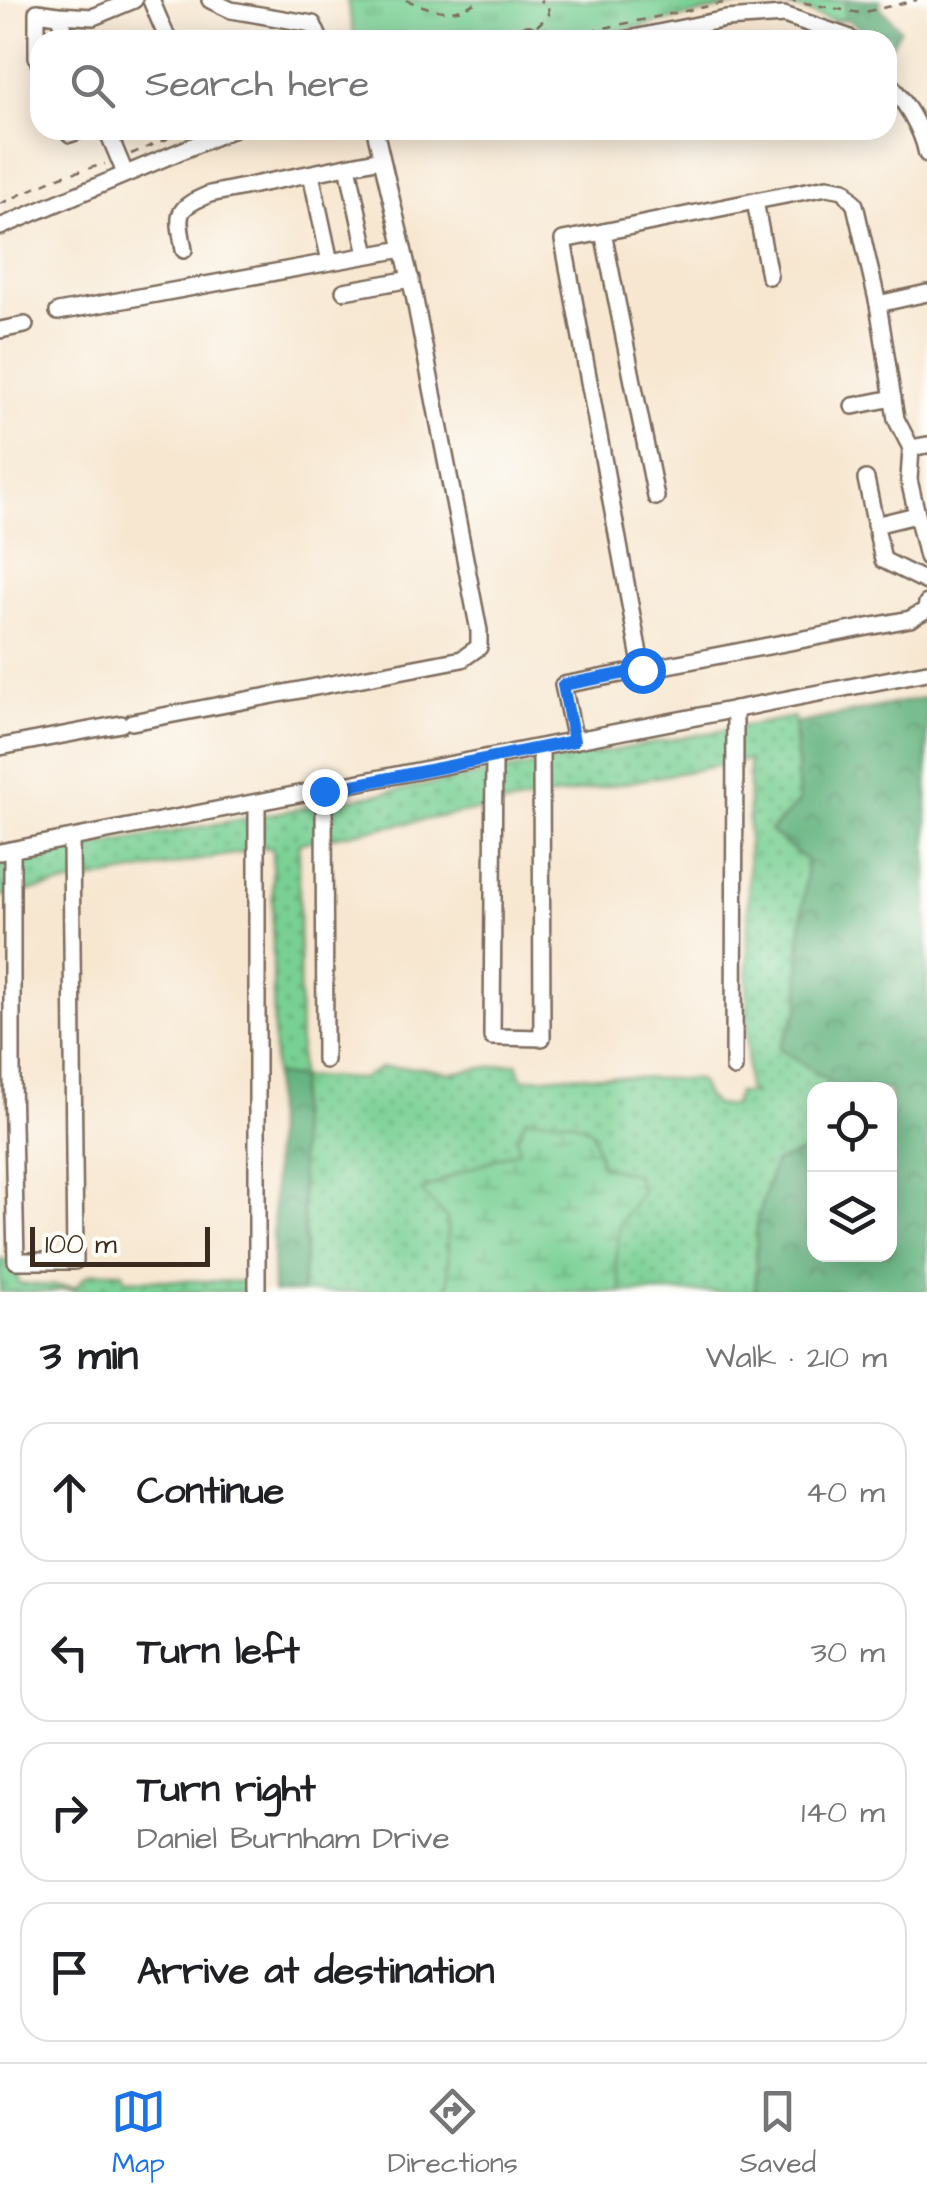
<!DOCTYPE html>
<meta charset="utf-8">
<style>
body{margin:0;font-family:"Architects Daughter",sans-serif;background:#f6f6f6;color:#202124}
.controls{position:absolute;right:30px;bottom:30px;display:grid;overflow:hidden;border-radius:20px;box-shadow:0 5px 25px #0003}
.controls button{width:90px;height:90px;display:grid;place-items:center;padding:0;border:0;border-bottom:2px solid #e0e0e0;background:#fff;color:#202124;font:50px sans-serif}
.scale{position:absolute;left:30px;bottom:25px;width:180px;box-sizing:border-box;padding-left:10px;border:5px solid #3b2a1e;border-top:0;font-size:28px;line-height:35px;white-space:nowrap;color:#3b2a1e;-webkit-text-stroke:8px #fdfcf7;paint-order:stroke}
.stop{position:absolute;width:30px;height:30px;margin:-22px;border:8px solid #1a73e8;border-radius:50%;background:#fff}
.stop.end{background:#1a73e8;border-color:#fff;box-shadow:0 2px 10px #0008}
.list{margin:0;padding:0;list-style:none}
h2{display:flex;justify-content:space-between;align-items:center;height:130px;margin:0;padding:0 40px;font-size:42px}
h2 small{font-size:32px;font-weight:400;color:#757577}
.list li{display:grid;grid-template-columns:65px 1fr auto;gap:30px;align-items:center;box-sizing:border-box;height:140px;margin:0 20px 20px;padding:0 20px;border:2px solid #e0e0e0;border-radius:30px}
.list b{display:block;font-size:38px;white-space:nowrap}
.list p{margin:0;font-size:32px;white-space:nowrap;color:#757577}
.list em{font-size:32px;font-style:normal;color:#757577}
.icon{flex:none;width:55px;height:55px;fill:none;stroke:currentColor;stroke-width:2;stroke-linecap:round;stroke-linejoin:round}
.map{position:relative;flex:none;width:927px;height:1292px;overflow:hidden}
.search{position:absolute;background:#fff;box-shadow:0 5px 25px #0003;left:30px;right:30px;top:30px;height:110px;display:flex;align-items:center;gap:25px;box-sizing:border-box;padding:0 35px;border-radius:30px;color:#757577;font-size:38px}
.sheet{height:770px;background:#fff}
nav{display:flex;justify-content:space-around;align-items:center;box-sizing:border-box;height:140px;border-top:2px solid #e0e0e0;background:#fff;font-size:28px;color:#757577}
nav a{display:grid;justify-items:center;gap:5px}
nav .on{color:#1a73e8}
.map>svg:first-child{display:block}
.grass{fill:url(#grass-dots);stroke:#5a7d59;stroke-width:2.5;fill-rule:evenodd}
.forest{fill:url(#forest-crowns);stroke:#4e6e4e;stroke-width:2.5}
.wetland{fill:url(#wetland-marsh);stroke:#5a7d59;stroke-width:2.5}
.park{fill:url(#park-tufts);stroke:#5a7d59;stroke-width:2.5}
.lines{fill:none;stroke-linecap:round;stroke-linejoin:round}
.minor-casing{stroke:#7d6c5d;stroke-width:20}
.path{stroke:#7d6c5d;stroke-width:2.5;stroke-dasharray:8 8;stroke-linecap:butt}
.minor{stroke:#fff;stroke-width:15}
.route{stroke:#1a73e8;stroke-width:12}
</style>
<div class="map">
<svg width="927" height="1292" viewBox="0 0 927 1292">
<defs>
<pattern id="grass-dots" width="8" height="8" patternUnits="userSpaceOnUse" patternTransform="scale(2.5)"><rect width="8" height="8" fill="#79d094"/><path d="M2 2h.1M6 6h.1" fill="none" stroke="#64a978" stroke-width="1.8" stroke-linecap="round"/></pattern>
<pattern id="forest-crowns" width="20" height="18" patternUnits="userSpaceOnUse" patternTransform="scale(2.5)"><rect width="20" height="18" fill="#62b27e"/><path d="M2 6a3 3 0 1 1 6 0M12 15a3 3 0 1 1 6 0" fill="none" stroke="#529167"/></pattern>
<pattern id="wetland-marsh" width="20" height="14" patternUnits="userSpaceOnUse" patternTransform="scale(2.5)"><rect width="20" height="14" fill="#79d094"/><path d="M1 5h8M5 5V1M11 12h8M15 12V8" fill="none" stroke="#64a978"/></pattern>
<pattern id="park-tufts" width="24" height="20" patternUnits="userSpaceOnUse" patternTransform="scale(2.5)"><rect width="24" height="20" fill="#79d094"/><path d="M3 7l-1-3M5 7V3M7 7l1-3M15 17l-1-3M17 17v-4M19 17l1-3" fill="none" stroke="#64a978"/></pattern>
</defs>
<rect width="100%" height="100%" fill="#fdfcf7"/>
<filter id="ink" filterUnits="userSpaceOnUse"><feTurbulence type="fractalNoise" baseFrequency=".01" numOctaves="2"/><feDisplacementMap in="SourceGraphic" scale="20" xChannelSelector="R" yChannelSelector="G"/><feConvolveMatrix kernelMatrix="1 2 1 2 8 2 1 2 1" color-interpolation-filters="sRGB"/></filter>
<filter id="wash" filterUnits="userSpaceOnUse"><feTurbulence type="fractalNoise" baseFrequency=".0048" numOctaves="4" result="noise"/><feDisplacementMap in="SourceGraphic" scale="40" xChannelSelector="R" yChannelSelector="G"/><feGaussianBlur stdDeviation="2.25" result="paint"/><feColorMatrix in="noise" values="0 0 0 0 0 0 0 0 0 0 0 0 0 0 0 0 0 1.4 0 .05"/><feComposite in="paint" operator="in"/></filter>
<g filter="url(#wash)">
<rect width="100%" height="100%" fill="#f7e7d1"/>
<!-- grass -->
<g class="grass">
<path d="M794,717l5,85 -29,29 37,30 -7,81v66l-21,39 62,42 -27,1v58l-40,16 -17,57 -2,71h-454l4,-42 -8,-141 3,-30 -26,-5 -2,-227 -271,49 -1,2v-34zM749,760l-2,329 8,4h-18l-4,13 -18,-1 -9,-9 -7,-16 -131,-5 -45,4 -6,-16 -67,10 -27,-5 -41,-1 -21,12 -44,-2 -17,1 -1,-235z"/>
<path d="M0,1259h6l11,12 2,13 57,3c12,-19 27,-15 47,-15l2,7 123,3 1,10h-135l-10,-2 -19,2 -19,-3 -17,3h-49z"/>
</g>
<!-- forest -->
<g class="forest">
<path d="M700,0h181l-2,6 21,23 -9,17 -4,-3v-3h-6l-35,-21 -11,2 -40,-13 -41,-4 -21,2z"/>
<path d="M927,697v595h-172l2,-71 17,-58 40,-15v106h76v-164l-49,-1 -62,-41 21,-41v-65l7,-81 -37,-30 29,-29 -4,-78z"/>
<path d="M274,1074l26,4 -3,31 8,141 -4,42h-28z"/>
</g>
<!-- wetland -->
<path class="wetland" d="M526,1118c28,3 41,-4 66,13l9,35 34,8 7,17 -22,32 -4,39 6,30h-173l-2,-73 -26,-28 40,-19 58,-22 -2,-13z"/>
<!-- park -->
<path class="park" d="M347,0h498l1,19c-19,4 -37,-9 -55,-12 -20,-3 -39,-2 -58,-1l-153,34h-225z"/>
</g>
<g filter="url(#ink)">
<g class="lines">
<!-- minor casing -->
<g class="minor-casing">
<g id="minor">
<path d="M151,0l17,40"/>
<path d="M210,0l21,10 82,14 7,16"/>
<path d="M58,15l35,2 41,-17"/>
<path d="M500,40l28,-6 5,6"/>
<path d="M624,40l102,-21 58,-4 64,22 3,3"/>
<path d="M40,65l-3,-8v-45l21,3 11,25"/>
<path d="M887,81c17,19 35,47 40,73"/>
<path d="M68,130l2,4 11,-4"/>
<path d="M107,130l18,43"/>
<path d="M348,166l19,89"/>
<path d="M311,174l19,88 73,-13"/>
<path d="M0,227l231,-97"/>
<path d="M603,232l-40,8 79,430"/>
<path d="M184,250c-6,-36 -11,-41 26,-56l171,-35"/>
<path d="M769,276l-14,-75 72,-14 17,3 11,15 23,99 18,115 15,29"/>
<path d="M344,291l67,-12"/>
<path d="M878,304l49,-11"/>
<path d="M58,312l272,-50"/>
<path d="M0,330l25,-5"/>
<path d="M853,406l40,-8"/>
<path d="M927,445l-16,3 -2,32 18,77"/>
<path d="M866,479l17,81 44,22"/>
<path d="M656,497l-53,-265 152,-31"/>
<path d="M875,525l41,-10"/>
<path d="M132,722l330,-63 17,-12v-16l-65,-336 -39,-165"/>
<path d="M575,741l-12,-56 347,-66 16,-9 1,-7"/>
<path d="M0,747l121,-23"/>
<path d="M494,757l-2,280 50,1 -1,-290"/>
<path d="M324,791l1,269"/>
<path d="M257,804v484"/>
<path d="M12,850v229l4,182h59l-4,-422"/>
<path d="M0,852l927,-180"/>
<path d="M734,1068l1,-359"/>
</g>
</g>
<!-- path -->
<g class="path">
<path d="M406,0c30,11 45,18 74,0"/>
<path d="M788,0l72,13 57,-13"/>
<path d="M537,26l12,-11 -1,-10 -8,-5"/>
<path d="M544,28l18,8 23,-4 152,-32"/>
<path d="M478,40l9,-2"/>
<path d="M131,154l58,-24"/>
<path d="M0,204l61,-28 44,-12"/>
</g>
<!-- minor -->
<use href="#minor" class="minor"/>
</g>
</g>
<g class="lines" filter="url(#ink)">
<!-- route -->
<path class="route" d="M324,791l250,-50 -11,-56 79,-15"/>
</g>
</svg>
<div class="controls">
<button><svg class="icon" aria-label="locate" viewBox="0 0 24 24"><circle cx="12" cy="12" r="6"/><path d="M12 2v4M12 18v4M2 12h4M18 12h4"/></svg></button>
<button><svg class="icon" aria-label="layers" viewBox="0 0 24 24"><path d="M12 4l9 5-9 5-9-5zM3 14l9 5 9-5"/></svg></button>
</div>
<div class="scale">100 m</div>
<div class="stop" style="left:642px;top:670px"></div>
<div class="stop end" style="left:324px;top:791px"></div>
<div class="search"><svg class="icon" aria-label="search" viewBox="0 0 24 24"><circle cx="10" cy="10" r="6"/><path d="M15 15l6 6"/></svg>Search here</div>
</div>
<section class="sheet">
<h2>3 min<small>Walk · 210 m</small></h2>
<ul class="list">
<li><svg class="icon" aria-label="ahead" viewBox="0 0 24 24"><path d="M12 20V5M6 11l6-6 6 6"/></svg><div><b>Continue</b></div><em>40 m</em></li>
<li><svg class="icon" aria-label="left" viewBox="0 0 24 24"><path d="M17 20v-9H6M10 6l-5 5 5 5"/></svg><div><b>Turn left</b></div><em>30 m</em></li>
<li><svg class="icon" aria-label="right" viewBox="0 0 24 24"><path d="M7 20v-9h11M14 6l5 5-5 5"/></svg><div><b>Turn right</b><p>Daniel Burnham Drive</p></div><em>140 m</em></li>
<li><svg class="icon" aria-label="arrive" viewBox="0 0 24 24"><path d="M6 21V4h12l-3 4 3 4H6"/></svg><div><b>Arrive at destination</b></div></li>
</ul>
</section>
<nav>
<a class="on"><svg class="icon" aria-label="map" viewBox="0 0 24 24"><path d="M3 6l6-2 6 2 6-2v14l-6 2-6-2-6 2zM9 4v14M15 6v14"/></svg>Map</a>
<a><svg class="icon" aria-label="directions" viewBox="0 0 24 24"><path d="M12 3l9 9-9 9-9-9zM9 14v-3h6M13 9l2 2-2 2"/></svg>Directions</a>
<a><svg class="icon" aria-label="saved" viewBox="0 0 24 24"><path d="M7 4h10v16l-5-4-5 4z"/></svg>Saved</a>
</nav>
